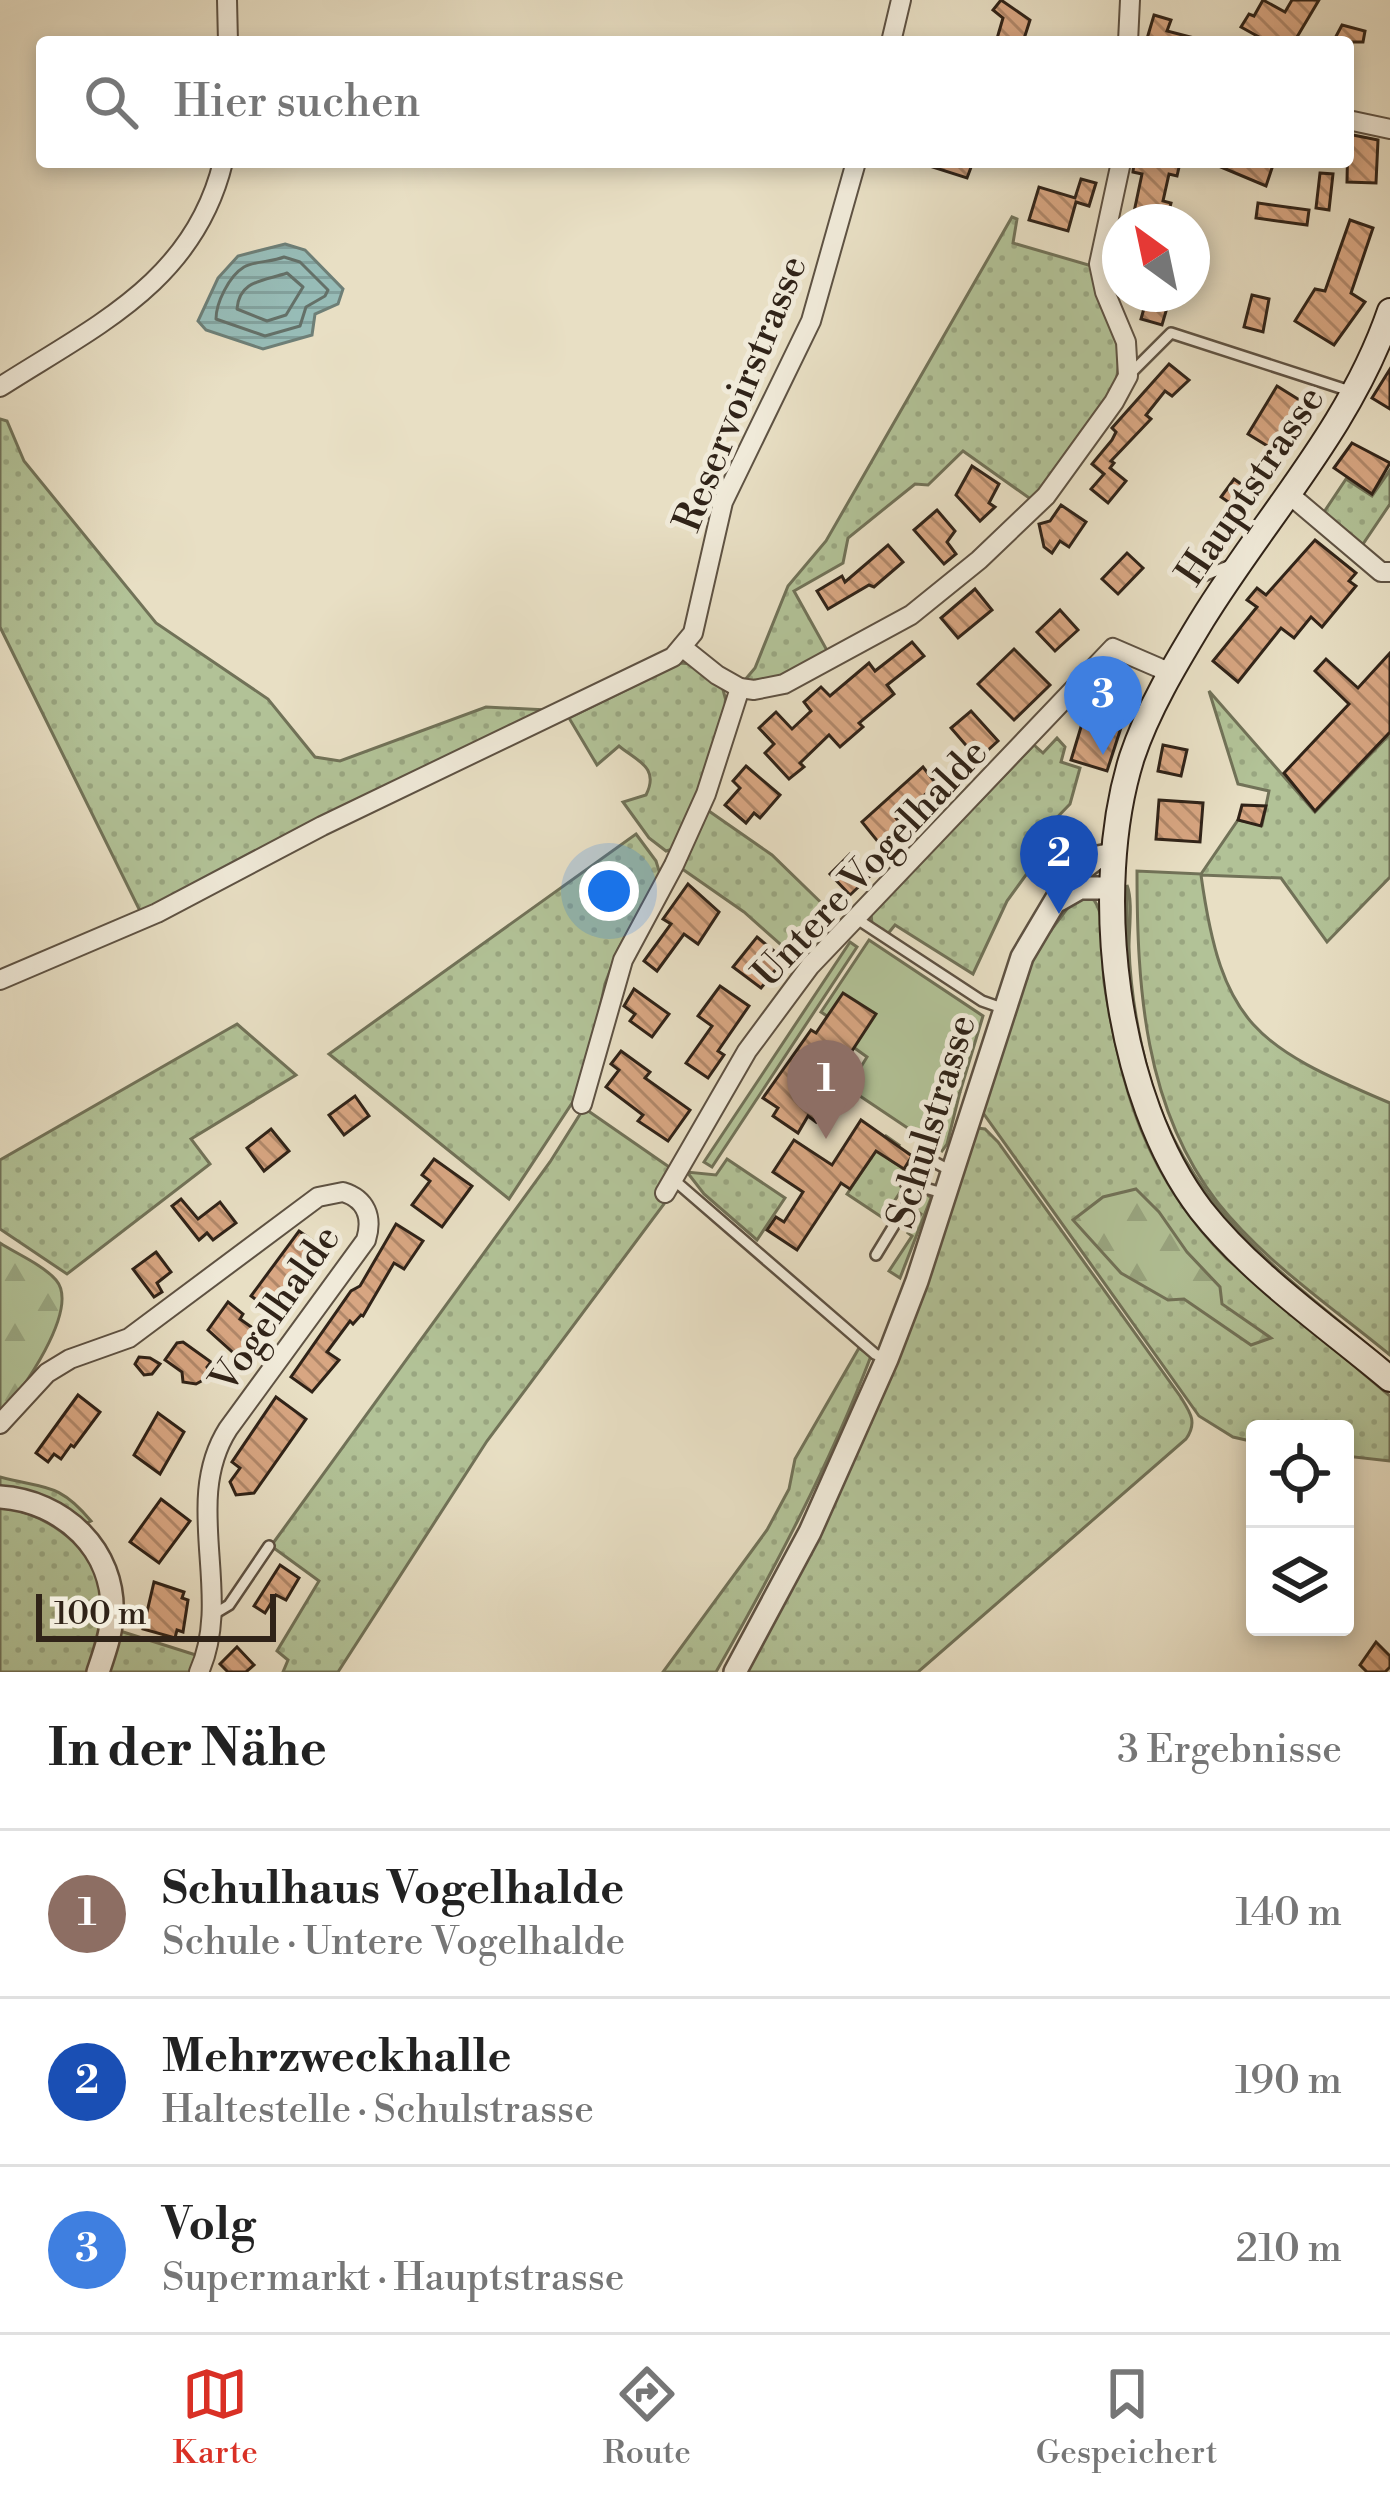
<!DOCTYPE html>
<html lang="de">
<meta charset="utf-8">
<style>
body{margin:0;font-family:"Libre Bodoni",serif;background:#f2f2f2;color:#222}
.controls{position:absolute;right:36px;bottom:36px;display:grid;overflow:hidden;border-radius:12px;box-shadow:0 6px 18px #0003}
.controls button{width:108px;height:108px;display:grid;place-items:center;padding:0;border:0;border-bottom:3px solid #e0e0e0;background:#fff;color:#222;font:60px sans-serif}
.compass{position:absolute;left:1102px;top:204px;width:108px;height:108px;border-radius:50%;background:#fff;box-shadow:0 6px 18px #0003;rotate:327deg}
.scale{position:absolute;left:36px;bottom:30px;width:240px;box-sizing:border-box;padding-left:12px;border:6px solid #302318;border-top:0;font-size:33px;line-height:42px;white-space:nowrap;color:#302318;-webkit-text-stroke:9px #f0ead9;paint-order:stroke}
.you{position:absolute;left:609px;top:891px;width:42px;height:42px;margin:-30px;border:9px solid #fff;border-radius:50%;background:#1a73e8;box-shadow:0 0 0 18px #1a73e833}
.badge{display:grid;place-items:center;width:78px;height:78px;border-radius:50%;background:#d93025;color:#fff;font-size:39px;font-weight:700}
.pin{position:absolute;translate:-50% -99px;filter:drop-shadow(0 3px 6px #0008)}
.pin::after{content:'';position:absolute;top:63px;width:42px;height:36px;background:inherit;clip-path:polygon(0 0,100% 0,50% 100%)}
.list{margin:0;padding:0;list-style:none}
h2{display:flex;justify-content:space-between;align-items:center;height:156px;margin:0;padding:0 48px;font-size:51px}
h2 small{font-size:39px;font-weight:400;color:#767676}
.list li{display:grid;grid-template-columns:78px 1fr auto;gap:36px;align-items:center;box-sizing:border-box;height:168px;padding:0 48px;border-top:3px solid #e0e0e0}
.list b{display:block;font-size:45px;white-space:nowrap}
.list p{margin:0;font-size:39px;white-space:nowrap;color:#767676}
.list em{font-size:39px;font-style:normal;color:#767676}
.icon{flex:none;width:66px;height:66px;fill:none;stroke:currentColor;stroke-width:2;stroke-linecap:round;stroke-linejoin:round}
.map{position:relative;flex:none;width:1390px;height:1672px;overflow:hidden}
.search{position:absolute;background:#fff;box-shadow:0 6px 18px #0003;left:36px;right:36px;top:36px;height:132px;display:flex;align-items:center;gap:30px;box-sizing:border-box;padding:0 42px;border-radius:12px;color:#767676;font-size:45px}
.sheet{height:660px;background:#fff}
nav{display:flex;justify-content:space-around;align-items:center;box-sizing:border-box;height:168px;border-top:3px solid #e0e0e0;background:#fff;font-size:33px;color:#767676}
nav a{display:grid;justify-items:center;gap:6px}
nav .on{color:#d93025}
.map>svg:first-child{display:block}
.grass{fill:url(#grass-dots);stroke:#717258;stroke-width:3}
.forest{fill:url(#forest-firs);stroke:#717258;stroke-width:3}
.pitch{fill:#b2c297;stroke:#717258;stroke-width:3}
.water{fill:url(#water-rules);stroke:#6e7f77;stroke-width:3}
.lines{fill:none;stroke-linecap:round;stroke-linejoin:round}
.shore{stroke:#647068;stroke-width:3}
.building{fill:url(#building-back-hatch);stroke:#302318;stroke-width:3}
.service-casing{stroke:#5e5243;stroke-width:14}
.minor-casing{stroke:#5e5243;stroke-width:22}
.tertiary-casing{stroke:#5e5243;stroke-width:26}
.secondary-casing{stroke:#302318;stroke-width:28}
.service{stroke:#f0ead9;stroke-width:9}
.minor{stroke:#f0ead9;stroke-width:18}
.tertiary{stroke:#f0ead9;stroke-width:21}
.secondary{stroke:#f0ead9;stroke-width:24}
.labels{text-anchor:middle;stroke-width:10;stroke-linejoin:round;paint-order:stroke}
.street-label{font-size:39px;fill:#302318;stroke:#f0ead9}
</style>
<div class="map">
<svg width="1390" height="1672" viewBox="0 0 1390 1672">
<defs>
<pattern id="grass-dots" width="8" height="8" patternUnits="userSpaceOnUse" patternTransform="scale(3)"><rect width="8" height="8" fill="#b2c297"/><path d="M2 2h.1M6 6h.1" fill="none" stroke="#99a681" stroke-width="1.8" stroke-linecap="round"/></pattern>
<pattern id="forest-firs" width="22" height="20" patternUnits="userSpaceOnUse" patternTransform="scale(3)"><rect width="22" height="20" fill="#b2c297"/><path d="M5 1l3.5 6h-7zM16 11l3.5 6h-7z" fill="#99a681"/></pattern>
<pattern id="water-rules" width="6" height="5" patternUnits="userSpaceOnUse" patternTransform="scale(3)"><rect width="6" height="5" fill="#97bcb7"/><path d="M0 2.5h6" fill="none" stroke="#82a19d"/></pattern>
<pattern id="building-back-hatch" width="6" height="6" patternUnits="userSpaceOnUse" patternTransform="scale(3)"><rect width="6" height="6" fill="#d8a682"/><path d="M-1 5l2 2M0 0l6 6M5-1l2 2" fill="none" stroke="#b08769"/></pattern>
</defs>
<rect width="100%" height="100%" fill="#e8dfc4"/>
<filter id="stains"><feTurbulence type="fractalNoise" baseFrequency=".00167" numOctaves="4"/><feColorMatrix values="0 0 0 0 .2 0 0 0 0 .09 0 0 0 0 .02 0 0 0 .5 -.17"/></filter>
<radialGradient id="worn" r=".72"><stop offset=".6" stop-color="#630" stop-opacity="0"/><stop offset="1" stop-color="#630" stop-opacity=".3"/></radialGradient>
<!-- grass -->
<g class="grass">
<path d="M1012,217l5,2 -4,24 79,23c14,38 36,81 22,121l-82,113 -69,-49 -35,34 -13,-1 -67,54 -5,25 -49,28 35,63 -54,25 -31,2 11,-13 33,-82 38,-45z"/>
<path d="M0,419l7,2 17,40 132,162 112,76 47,58 25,4 146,-54 61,3 -406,203 -141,-286z"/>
<path d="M1390,470v34l-29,43 -37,-35 22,-33 26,17z"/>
<path d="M681,663l10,1 31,22 6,22 -20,66 -35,75 -7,2 -17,-13 -26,-36 23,-7c14,-28 -9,-34 -27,-49l-22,19 -28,-47z"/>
<path d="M1209,691l106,121 75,-78v143l-63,65 -46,-64 -80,-3c21,151 55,171 189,228v252c-57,-47 -125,-93 -172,-152 -74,-95 -81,-216 -81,-332l64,3 37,-54 24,5 7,-34 -31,-7z"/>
<path d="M1057,738l8,9 -4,15 19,6 -10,36 -28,29 8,9 -43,59 -34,73 -78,-49 -9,11 -14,-12 -1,-10 163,-169 9,8z"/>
<path d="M706,809l66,46 69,67 -37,43 -60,-53 -66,-46z"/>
<path d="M636,834l20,27 4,13 -42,76 -13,34 -19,90 -10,23 -67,102 -180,-145z"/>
<path d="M1127,885c6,16 2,43 2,62 1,34 6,68 13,100 33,155 134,221 248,316v4c-60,-50 -129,-98 -178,-159 -72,-89 -87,-212 -85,-323z"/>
<path d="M1086,897l8,3c14,19 7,59 10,82 17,110 43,197 123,277l163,137v65l-45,-5v-27h-90v13l-22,-5 -34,-21 -218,-306 50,-153 41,-55z"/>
<path d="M237,1024l59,51 -105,64 19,25 -143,110 -67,-45v-69z"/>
<path d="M960,1092l-13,52 -5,7 -15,-10z"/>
<path d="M584,1108l88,61 -5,31 -180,241 -149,231h-55l5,-12 -11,-9 42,-70 -48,-35 279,-384z"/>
<path d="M977,1128l8,1 13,13 182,254c10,16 18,26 6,43l-268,233h-173z"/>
<path d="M886,1136l13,9 -10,14 15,10 -6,10 7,6 -22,33 -36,-24z"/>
<path d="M727,1159l58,39 -28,42 -53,-46 -17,-22 29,3z"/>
<path d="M928,1195l3,3 -31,80 -11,-7 23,-35 -4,-3 13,-19 -10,-8 7,-9z"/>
<path d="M859,1348l12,8c-42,110 -97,214 -155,316h-53l104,-142 22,-41 6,-30z"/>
<path d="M0,1477c43,12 58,4 91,44l-4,2c-27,-22 -52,-34 -87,-35z"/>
<path d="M0,1506c57,11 107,50 103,111 -2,18 -9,37 -13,55h-90z"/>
<path d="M120,1631l79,25 -7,16h-85z"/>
</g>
<!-- forest -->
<g class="forest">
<path d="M1136,1189l23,23 28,40 33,35 2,17 49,34 -20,7 -67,-46 -16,1 -47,-27 -48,-53 30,-23z"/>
<path d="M0,1243c17,11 43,22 56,37 25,29 -36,114 -56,136z"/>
</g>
<!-- pitch -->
<g class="pitch">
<path d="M869,940l114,76 -23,76 -33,49 -79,-53 19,-31 -18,-13 5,-10 -33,-22z"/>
<path d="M850,942l7,5 -145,220 -8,-5z"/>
</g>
<!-- water -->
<path class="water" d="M285,244l20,6 38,39 -5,15 -23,10 -3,21 -49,14 -57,-19 -8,-9 20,-43 20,-22z"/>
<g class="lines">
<!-- shore -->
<g class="shore">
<path d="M284,257l16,5 28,28 -3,6 -19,11 -6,19 -35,10 -49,-17c0,-16 13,-43 28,-52 11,-6 28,-5 40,-10z"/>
<path d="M287,273l16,14 -17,28 -19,6 -30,-12c2,-29 27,-28 50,-36z"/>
</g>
</g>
<!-- building -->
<g class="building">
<path d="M1001,0l29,20 -7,22h-27l7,-24 -10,-8z"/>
<path d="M1263,0l22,12 7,-12h27l-25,42h-26l-27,-15 8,-13 5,2z"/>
<path d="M1154,15l17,5 -4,11 27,7v4h-48z"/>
<path d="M1342,25l23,6 -2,11h-30z"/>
<path d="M1348,134l30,6 -2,43 -29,-1z"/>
<path d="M926,162h47l-6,16 -41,-13z"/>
<path d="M1134,162l46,1 -3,13 -8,-2 -6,27 8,2 -4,16 -33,-7 8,-38 -9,-2z"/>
<path d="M1209,162h65l-8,24z"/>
<path d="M1320,173l13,1 -4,36 -13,-2z"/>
<path d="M1081,179l15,4 -7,23 -13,-4 -8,29 -39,-11 10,-33 36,11z"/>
<path d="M1258,203l51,7 -2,15 -51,-7z"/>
<path d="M1350,220l23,8 -22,65 14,9 -31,43 -39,-24 20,-32 10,2z"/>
<path d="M1148,294h23l-9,31 -21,-6z"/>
<path d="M1252,295l17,4 -6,33 -19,-5z"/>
<path d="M1169,364l20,16 -17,16 -7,-5 -19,24 5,4 -40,42 3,2 -4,5 16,13 -18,22 -17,-14 13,-15 -12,-10 20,-24 4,-8 -4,-4z"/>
<path d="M1390,369v40l-18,-11z"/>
<path d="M1277,386l32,20 -30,47 -31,-19z"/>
<path d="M1352,443l38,20 -18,31 -38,-26z"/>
<path d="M972,466l27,18 -10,19 6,4 -15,14 -24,-26z"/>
<path d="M1234,479l21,15 -12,18 -22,-15z"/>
<path d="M1061,505l25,17 -17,25 -9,-6 -8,12 -8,-6 -5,-23 11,-3z"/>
<path d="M937,510l18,21 -8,11 9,12 -12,10 -30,-34z"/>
<path d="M1315,540l41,33 -7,8 7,5 -34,41 -11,-10 -17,21 -13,-10 -43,54 -25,-21 44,-54 -10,-7 10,-12 9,7z"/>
<path d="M888,545l15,17 -29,25 -5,-2 -41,24 -11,-18 25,-15 3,6z"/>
<path d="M1127,553l16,15 -25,26 -16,-15z"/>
<path d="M975,589l17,21 -34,28 -17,-20z"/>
<path d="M1060,610l18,20 -23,21 -18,-19z"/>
<path d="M912,642l12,14 -37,29 7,9 -35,29 4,4 -23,20 -11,-12 -29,28 4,4 -15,12 -24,-26 9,-9 -15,-16 17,-16 16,17 19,-18 -7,-9 17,-15 9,9 39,-33 6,8z"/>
<path d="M1014,649l36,36 -36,35 -36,-36z"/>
<path d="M1390,653v79l-75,79 -31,-38 65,-69 -34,-33 11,-12 32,29z"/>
<path d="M1104,686l16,5 -4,11 12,4 -21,65 -36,-11 20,-66 9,3z"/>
<path d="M971,711l27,30 -20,18 -27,-31z"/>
<path d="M1163,745l24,5 -6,26 -23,-5z"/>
<path d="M746,766l34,29 -20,23 -6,-5 -8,10 -21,-18 15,-17 -7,-7z"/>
<path d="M923,767l14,18 -41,33 5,7 -22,18 -17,-21z"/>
<path d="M1159,800l44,3 -3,39 -44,-3z"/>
<path d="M1242,805l24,1 -5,20 -23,-6z"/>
<path d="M850,854l21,21 -21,20 -20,-21z"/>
<path d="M688,884l31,28 -21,32 -14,-10 -27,37 -13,-10 27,-37 -8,-5z"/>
<path d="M757,937l27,22 -23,29 -28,-21z"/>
<path d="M720,986l29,20 -31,45 6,4 -16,23 -22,-15 26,-37 -14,-10z"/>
<path d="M634,989l35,25 -17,23 -22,-16 5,-7 -11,-8z"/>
<path d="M843,993l33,21 -56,86 7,5 -11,17 -8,-6 -10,17 -25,-17 5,-8 -15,-10 48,-68 5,3z"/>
<path d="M621,1051l29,21 -5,6 45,32 -22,31 -30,-20 5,-6 -37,-28 13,-17 -8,-6z"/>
<path d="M355,1096l14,20 -25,19 -15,-20z"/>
<path d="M861,1120l51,36 -8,13 -28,-18 -26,38 -9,-6 -44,67 -30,-20 9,-13 8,5 19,-30 -30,-20 21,-32 38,25z"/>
<path d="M271,1129l18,22 -25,20 -17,-23z"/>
<path d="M434,1159l38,27 -30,41 -30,-22 18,-24 -8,-6z"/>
<path d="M181,1199l17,20 22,-17 16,21 -23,17 -6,-7 -8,7 -27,-34z"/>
<path d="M396,1224l27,17 -19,28 -10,-6 -31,53 -2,-1 -8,9 -3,-3 -23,31 12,8 -27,32 -21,-15 60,-86 9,-5z"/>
<path d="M299,1231l31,22 -20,27 -8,-6 -25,41 -26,-19z"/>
<path d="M156,1252l15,20 -14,11 5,9 -8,5 -21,-28z"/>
<path d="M228,1302l15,12 -3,5 17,12 -19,26 -30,-27z"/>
<path d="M183,1342l28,20 -4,5 3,5 -3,6 -11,6 -13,-2 -1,-10 -17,-12 12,-17z"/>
<path d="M139,1357l11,1 10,6 -8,10 -8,1 -9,-11z"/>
<path d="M78,1395l22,17 -26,35 -3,-2 -10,14 -7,-5 -6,8 -12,-9z"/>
<path d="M276,1397l30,22 -52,74 -18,2 -6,-13 10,-14 -8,-6z"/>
<path d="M158,1413l26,19 -24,42 -26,-19z"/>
<path d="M161,1499l29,22 -31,42 -29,-21z"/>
<path d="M280,1565l19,13 -13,22 -10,-5 -11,18 -11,-7z"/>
<path d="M154,1582l30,10 -2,6 6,2 -5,32 -6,-2 -2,8 -32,-9z"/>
<path d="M1376,1642l14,14v11l-5,5h-18l-7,-7z"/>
<path d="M237,1647l17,18 -8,7h-18l-8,-8z"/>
</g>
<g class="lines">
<!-- service casing -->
<g class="service-casing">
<g id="service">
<path d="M1129,375l42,-42 179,58"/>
<path d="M1203,576l28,-11"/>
<path d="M854,917l128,84 20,7"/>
<path d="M674,1180l201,174 12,5"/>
<path d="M905,1183l18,-27 30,16"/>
<path d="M876,1255l42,-69 28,8"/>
<path d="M214,1614l15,-9 40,-59"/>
</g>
</g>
<!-- minor casing -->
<g class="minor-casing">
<g id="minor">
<path d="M227,0l1,42"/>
<path d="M891,42l10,-42"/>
<path d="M1128,42l2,-42"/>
<path d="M1348,120l42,9"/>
<path d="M0,387c95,-61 194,-105 223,-225"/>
<path d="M1290,495l91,77h9"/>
<path d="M682,647l35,28 23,13 14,2 30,-6 127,-69 68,-55 67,-64 68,-94 14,-26 -2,-34 -21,-50 -6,-28 22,-102"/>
<path d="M0,980l157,-67 165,-87 351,-169 20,-24 30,-131 88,-181 45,-159"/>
<path d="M582,1104l41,-144 51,-95 32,-71 34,-106"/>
<path d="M665,1193l82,-142 63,-85 303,-318 58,25"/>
<path d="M0,1424l47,-51 23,-14 59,-21 189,-141 25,-5c23,7 30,25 23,48l-138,189c-47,74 6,165 -29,243"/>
</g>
</g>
<!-- tertiary casing -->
<g class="tertiary-casing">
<g id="tertiary">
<path d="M1059,900l21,-12h30"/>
<path d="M0,1497c63,4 116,53 112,119 -1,19 -8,38 -14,56"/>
<path d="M735,1672l75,-140 77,-173 30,-78 105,-324 45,-76 31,-24 15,-3"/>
</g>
</g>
<!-- secondary casing -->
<g class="secondary-casing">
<path id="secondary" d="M1390,311c-40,117 -124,205 -188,309 -26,43 -54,89 -70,137 -42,133 -17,341 69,453 51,65 126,116 189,169"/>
</g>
<!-- service -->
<use href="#service" class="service"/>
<!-- minor -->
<use href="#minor" class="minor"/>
<!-- tertiary -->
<use href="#tertiary" class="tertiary"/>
<!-- secondary -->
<use href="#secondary" class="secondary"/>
</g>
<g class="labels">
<!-- street labels -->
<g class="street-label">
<text transform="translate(739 393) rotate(-68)" y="14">Reservoirstrasse</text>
<text transform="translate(1249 485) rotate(-56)" y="14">Hauptstrasse</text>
<text transform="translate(869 862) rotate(-47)" y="14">Untere Vogelhalde</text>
<text transform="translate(930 1121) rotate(-73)" y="14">Schulstrasse</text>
<text transform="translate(274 1308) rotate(-55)" y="14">Vogelhalde</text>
</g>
</g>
<rect width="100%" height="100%" filter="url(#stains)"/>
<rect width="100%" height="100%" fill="url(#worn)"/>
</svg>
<div class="controls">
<button><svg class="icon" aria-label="locate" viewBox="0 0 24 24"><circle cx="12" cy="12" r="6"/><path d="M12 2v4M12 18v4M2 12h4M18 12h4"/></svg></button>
<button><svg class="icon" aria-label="layers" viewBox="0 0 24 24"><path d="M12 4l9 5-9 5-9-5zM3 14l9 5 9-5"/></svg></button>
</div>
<svg class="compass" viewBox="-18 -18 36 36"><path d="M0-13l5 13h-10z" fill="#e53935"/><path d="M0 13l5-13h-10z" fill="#767676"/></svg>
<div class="scale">100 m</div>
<div class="you"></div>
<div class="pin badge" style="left:826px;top:1139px;background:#8d6e63">1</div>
<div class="pin badge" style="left:1059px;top:914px;background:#1a4fb4">2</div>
<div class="pin badge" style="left:1103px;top:755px;background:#3f7fe0">3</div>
<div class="search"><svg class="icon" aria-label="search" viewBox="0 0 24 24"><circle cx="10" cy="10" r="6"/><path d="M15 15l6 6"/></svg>Hier suchen</div>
</div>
<section class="sheet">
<h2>In der Nähe<small>3 Ergebnisse</small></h2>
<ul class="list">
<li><span class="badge" style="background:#8d6e63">1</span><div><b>Schulhaus Vogelhalde</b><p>Schule · Untere Vogelhalde</p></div><em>140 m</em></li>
<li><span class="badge" style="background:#1a4fb4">2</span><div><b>Mehrzweckhalle</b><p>Haltestelle · Schulstrasse</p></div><em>190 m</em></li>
<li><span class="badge" style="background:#3f7fe0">3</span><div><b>Volg</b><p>Supermarkt · Hauptstrasse</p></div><em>210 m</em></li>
</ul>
</section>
<nav>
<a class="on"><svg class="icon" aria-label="map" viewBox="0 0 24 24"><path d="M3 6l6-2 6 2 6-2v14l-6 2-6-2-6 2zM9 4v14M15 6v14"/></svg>Karte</a>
<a><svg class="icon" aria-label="directions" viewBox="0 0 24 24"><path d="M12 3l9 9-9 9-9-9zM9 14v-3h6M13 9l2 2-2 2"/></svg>Route</a>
<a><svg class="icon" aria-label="saved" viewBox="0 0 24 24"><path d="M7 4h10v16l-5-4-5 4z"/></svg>Gespeichert</a>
</nav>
